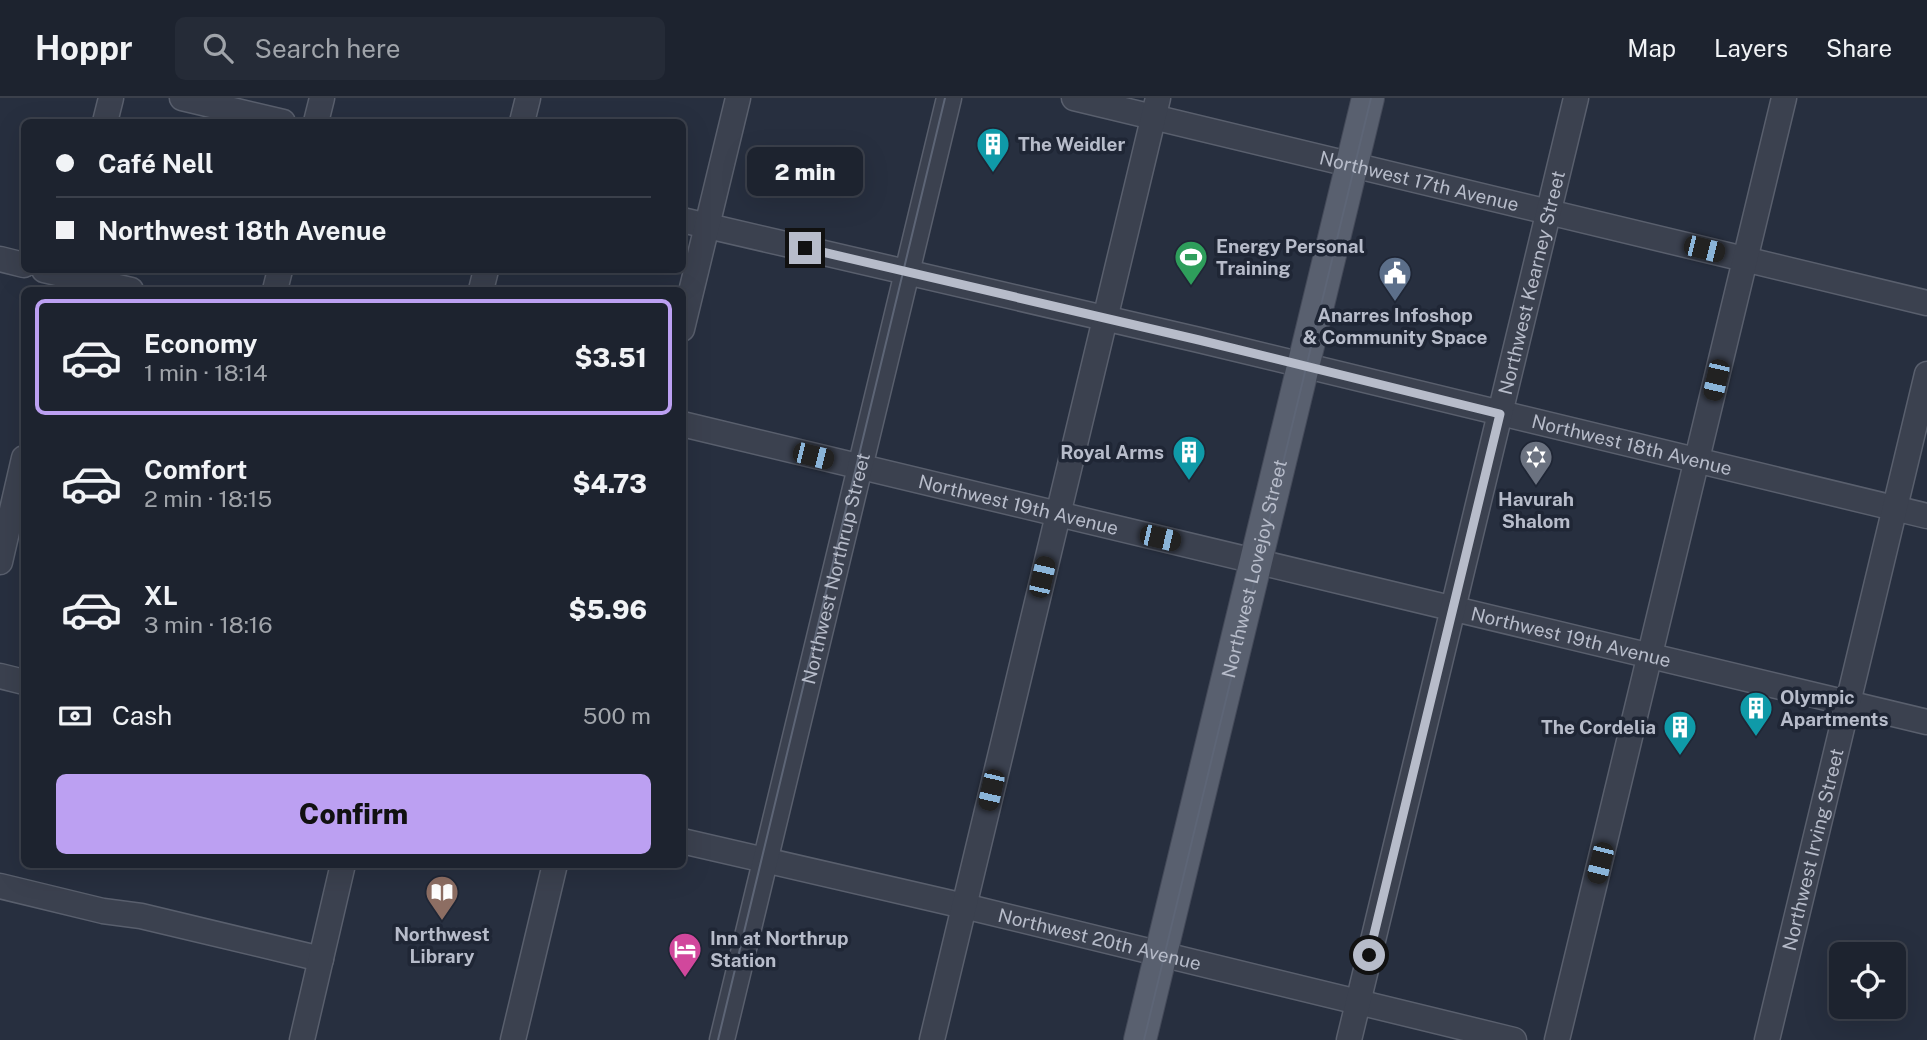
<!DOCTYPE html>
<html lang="en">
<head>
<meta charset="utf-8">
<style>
	:root { --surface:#1d232f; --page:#252b37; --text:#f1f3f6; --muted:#a0a4aa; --line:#3b404b; --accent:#bca0f2 }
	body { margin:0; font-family:"Public Sans",sans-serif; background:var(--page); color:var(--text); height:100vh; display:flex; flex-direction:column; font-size:26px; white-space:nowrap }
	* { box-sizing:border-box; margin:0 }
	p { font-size:23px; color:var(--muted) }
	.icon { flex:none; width:38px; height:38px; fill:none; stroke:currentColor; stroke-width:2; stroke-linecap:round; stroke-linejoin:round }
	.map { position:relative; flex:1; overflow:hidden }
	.side { position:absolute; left:21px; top:189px; width:665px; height:581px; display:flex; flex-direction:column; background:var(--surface); border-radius:10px; box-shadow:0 7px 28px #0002,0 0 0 2px var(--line) }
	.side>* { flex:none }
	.guide { position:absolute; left:21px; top:21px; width:665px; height:154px; border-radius:10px; box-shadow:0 7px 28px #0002,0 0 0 2px var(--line); display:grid; align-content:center; height:154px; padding:0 35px; background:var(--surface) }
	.buttons { position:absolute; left:1829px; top:844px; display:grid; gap:14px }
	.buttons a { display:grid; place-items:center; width:77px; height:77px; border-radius:10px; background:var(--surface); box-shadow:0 7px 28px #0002,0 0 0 2px var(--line); font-size:35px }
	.end { position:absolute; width:32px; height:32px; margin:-16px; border:9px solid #b7bcca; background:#111; box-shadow:0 0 0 4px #111 }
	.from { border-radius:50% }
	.bubble { position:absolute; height:49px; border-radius:10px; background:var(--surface); box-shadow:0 7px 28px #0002,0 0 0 2px var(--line); font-size:23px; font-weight:800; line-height:49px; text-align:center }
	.car { position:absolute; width:21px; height:42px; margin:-21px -10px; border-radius:9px; box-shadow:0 0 5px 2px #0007; background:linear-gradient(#222 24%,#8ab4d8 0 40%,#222 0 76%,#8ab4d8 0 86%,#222 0) }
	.guide b { display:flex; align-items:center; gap:24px; height:66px; font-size:26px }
	.guide b+b { border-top:2px solid var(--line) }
	.guide i { width:18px; height:18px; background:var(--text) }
	ul { padding:12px 0 0; list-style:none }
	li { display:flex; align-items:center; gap:21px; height:116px; margin:0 14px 10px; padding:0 21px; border:4px solid transparent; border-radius:10px }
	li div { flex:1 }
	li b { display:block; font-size:26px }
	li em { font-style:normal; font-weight:800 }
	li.active { border-color:var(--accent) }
	li>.icon { width:63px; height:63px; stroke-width:1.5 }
	.pay { display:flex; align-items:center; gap:18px; height:77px; padding:0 35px; font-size:26px }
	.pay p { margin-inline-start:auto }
	.button { display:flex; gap:14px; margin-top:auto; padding:14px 35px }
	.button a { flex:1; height:80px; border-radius:10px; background:var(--accent); color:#111; font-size:28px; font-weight:800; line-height:80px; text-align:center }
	header { display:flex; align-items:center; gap:42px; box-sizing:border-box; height:98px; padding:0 35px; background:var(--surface); border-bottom:2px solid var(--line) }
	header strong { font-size:33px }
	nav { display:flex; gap:38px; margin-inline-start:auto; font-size:24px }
	.search { width:490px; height:63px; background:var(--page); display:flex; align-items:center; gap:18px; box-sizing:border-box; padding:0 24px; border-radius:10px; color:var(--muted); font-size:26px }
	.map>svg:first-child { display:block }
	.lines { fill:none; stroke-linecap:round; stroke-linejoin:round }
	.minor-casing { stroke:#595f6d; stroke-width:27 }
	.major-casing { stroke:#444a59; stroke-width:34 }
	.minor { stroke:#3b414f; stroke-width:24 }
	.major { stroke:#59606f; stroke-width:32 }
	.tram { stroke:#5d6576; stroke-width:2 }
	.route { stroke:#b7bcca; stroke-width:9 }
	.labels { text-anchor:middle; stroke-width:7; stroke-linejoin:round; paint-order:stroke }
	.poi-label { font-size:19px; font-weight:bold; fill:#b7bcca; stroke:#1f2635; text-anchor:start }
	.street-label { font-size:19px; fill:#b7bcca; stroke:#1f2635 }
</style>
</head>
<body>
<header>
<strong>Hoppr</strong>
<div class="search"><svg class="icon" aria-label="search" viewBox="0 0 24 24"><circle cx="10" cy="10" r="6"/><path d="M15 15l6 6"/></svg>Search here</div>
<nav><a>Map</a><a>Layers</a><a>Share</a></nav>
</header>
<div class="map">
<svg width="1927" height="942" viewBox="0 0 1927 942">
	<rect width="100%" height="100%" fill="#272f3f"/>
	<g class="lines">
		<defs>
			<g id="minor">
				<path d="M182,0L283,24"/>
				<path id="s1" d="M1074,0L1927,205"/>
				<path d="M105,24L111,0"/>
				<path d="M316,24L322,0"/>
				<path d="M522,24L528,0"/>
				<path id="s2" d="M682,122L1199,242L1927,418"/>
				<path d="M0,161L24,167"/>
				<path d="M44,172L131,192"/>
				<path d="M275,192L280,172"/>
				<path d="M481,192L486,172"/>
				<path d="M682,231L738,0"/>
				<path id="s3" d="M682,326L1927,624"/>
				<path d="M0,464L24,360"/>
				<path d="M0,578L24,584"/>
				<path id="s4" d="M682,743L964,808L1514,942"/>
				<path d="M0,788L103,813L141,818L321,861"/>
				<path d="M302,942L343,766"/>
				<path d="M513,942L555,766"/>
				<path id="s5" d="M722,942L949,0"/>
				<path d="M932,942L1158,0"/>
				<path id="s6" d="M1349,942L1576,0"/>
				<path d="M1557,942L1784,0"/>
				<path id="s7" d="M1767,942L1927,276"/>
			</g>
			<g id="major">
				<path id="s8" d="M1140,942L1368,0"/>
			</g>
		</defs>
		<use href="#minor" class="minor-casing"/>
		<use href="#major" class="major-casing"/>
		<use href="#minor" class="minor"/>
		<use href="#major" class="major"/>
		<path class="tram" d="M718,942L945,0
			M1144,942L1371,0"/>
	</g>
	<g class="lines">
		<path class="route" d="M805,150L1199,242L1500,316L1369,857"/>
	</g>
	<defs>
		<symbol id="building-pin" viewBox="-11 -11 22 30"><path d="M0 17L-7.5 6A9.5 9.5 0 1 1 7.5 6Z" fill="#0f9aa8" stroke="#1f2635"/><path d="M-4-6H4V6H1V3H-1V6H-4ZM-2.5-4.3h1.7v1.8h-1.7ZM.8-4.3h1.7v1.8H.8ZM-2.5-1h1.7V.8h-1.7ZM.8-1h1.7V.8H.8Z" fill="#fff"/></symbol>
		<symbol id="stadium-pin" viewBox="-11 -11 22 30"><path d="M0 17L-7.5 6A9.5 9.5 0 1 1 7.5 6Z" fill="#2e9e5b" stroke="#1f2635"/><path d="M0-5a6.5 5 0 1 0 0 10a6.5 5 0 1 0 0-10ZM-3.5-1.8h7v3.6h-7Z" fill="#fff"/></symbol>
		<symbol id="civic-pin" viewBox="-11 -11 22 30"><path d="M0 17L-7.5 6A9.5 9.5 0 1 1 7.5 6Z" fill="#5c6f8a" stroke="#1f2635"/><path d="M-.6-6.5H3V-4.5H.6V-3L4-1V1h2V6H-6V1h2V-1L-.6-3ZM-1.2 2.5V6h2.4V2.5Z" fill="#fff"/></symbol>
		<symbol id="synagogue-pin" viewBox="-11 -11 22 30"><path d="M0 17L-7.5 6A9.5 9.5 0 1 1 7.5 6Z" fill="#6b7280" stroke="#1f2635"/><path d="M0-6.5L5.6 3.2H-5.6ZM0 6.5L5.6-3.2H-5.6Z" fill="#fff"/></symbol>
		<symbol id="library-pin" viewBox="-11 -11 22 30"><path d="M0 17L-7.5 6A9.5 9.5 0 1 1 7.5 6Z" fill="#8d6e63" stroke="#1f2635"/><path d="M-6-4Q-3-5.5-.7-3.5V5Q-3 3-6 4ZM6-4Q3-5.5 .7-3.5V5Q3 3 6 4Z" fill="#fff"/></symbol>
		<symbol id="hotel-pin" viewBox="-11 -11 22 30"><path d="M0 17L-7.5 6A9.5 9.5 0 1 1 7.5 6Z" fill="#d1479c" stroke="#1f2635"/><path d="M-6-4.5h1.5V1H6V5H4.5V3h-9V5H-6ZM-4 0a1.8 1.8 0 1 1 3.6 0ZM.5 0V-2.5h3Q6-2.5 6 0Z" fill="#fff"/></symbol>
	</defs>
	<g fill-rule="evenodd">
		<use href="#building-pin" x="974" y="27" width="38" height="52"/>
		<use href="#stadium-pin" x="1172" y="140" width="38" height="52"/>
		<use href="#civic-pin" x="1376" y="156" width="38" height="52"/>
		<use href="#building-pin" x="1170" y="335" width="38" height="52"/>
		<use href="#synagogue-pin" x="1517" y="340" width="38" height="52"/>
		<use href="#building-pin" x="1737" y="591" width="38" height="52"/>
		<use href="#building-pin" x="1661" y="610" width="38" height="52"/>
		<use href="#library-pin" x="423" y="775" width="38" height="52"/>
		<use href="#hotel-pin" x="666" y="832" width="38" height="52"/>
	</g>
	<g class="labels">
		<g class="poi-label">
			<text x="1018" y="53">The Weidler</text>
			<text x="1216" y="155">Energy Personal<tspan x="1216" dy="22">Training</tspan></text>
			<text x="1395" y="224" text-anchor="middle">Anarres Infoshop<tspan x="1395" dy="22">&amp; Community Space</tspan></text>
			<text x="1164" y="361" text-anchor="end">Royal Arms</text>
			<text x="1536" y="408" text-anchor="middle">Havurah<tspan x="1536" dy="22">Shalom</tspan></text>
			<text x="1780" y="606">Olympic<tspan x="1780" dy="22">Apartments</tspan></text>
			<text x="1656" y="636" text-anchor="end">The Cordelia</text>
			<text x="442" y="843" text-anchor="middle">Northwest<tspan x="442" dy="22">Library</tspan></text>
			<text x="710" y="847">Inn at Northrup<tspan x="710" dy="22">Station</tspan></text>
		</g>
		<g class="street-label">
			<text dy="7" stroke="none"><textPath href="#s1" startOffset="355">Northwest 17th Avenue</textPath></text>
			<text dy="7" stroke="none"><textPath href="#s6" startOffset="779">Northwest Kearney Street</textPath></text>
			<text dy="7" stroke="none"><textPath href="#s2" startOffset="976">Northwest 18th Avenue</textPath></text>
			<text dy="7" stroke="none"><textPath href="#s3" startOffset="346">Northwest 19th Avenue</textPath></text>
			<text dy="7" stroke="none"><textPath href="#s5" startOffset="485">Northwest Northrup Street</textPath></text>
			<text dy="7" stroke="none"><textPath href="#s8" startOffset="485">Northwest Lovejoy Street</textPath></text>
			<text dy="7" stroke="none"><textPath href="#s3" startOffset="914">Northwest 19th Avenue</textPath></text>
			<text dy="7" stroke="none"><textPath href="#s7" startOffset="196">Northwest Irving Street</textPath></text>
			<text dy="7" stroke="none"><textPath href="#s4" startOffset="429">Northwest 20th Avenue</textPath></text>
		</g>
	</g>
</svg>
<div class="buttons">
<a><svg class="icon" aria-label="locate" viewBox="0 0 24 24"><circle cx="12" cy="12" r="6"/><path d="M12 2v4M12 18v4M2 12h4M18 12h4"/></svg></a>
</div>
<i class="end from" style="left:1369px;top:857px"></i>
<i class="end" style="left:805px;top:150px"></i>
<div class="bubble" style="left:747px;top:49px;width:116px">2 min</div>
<i class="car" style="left:1704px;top:151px;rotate:104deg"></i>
<i class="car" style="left:1716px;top:282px;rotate:193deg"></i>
<i class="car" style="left:813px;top:358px;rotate:104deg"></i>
<i class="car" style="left:1160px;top:440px;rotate:103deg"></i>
<i class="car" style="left:1042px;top:479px;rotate:13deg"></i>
<i class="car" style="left:991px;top:692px;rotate:193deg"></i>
<i class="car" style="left:1600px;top:765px;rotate:194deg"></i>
<div class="guide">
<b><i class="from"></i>Café Nell</b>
<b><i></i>Northwest 18th Avenue</b>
</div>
<section class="side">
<ul>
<li class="active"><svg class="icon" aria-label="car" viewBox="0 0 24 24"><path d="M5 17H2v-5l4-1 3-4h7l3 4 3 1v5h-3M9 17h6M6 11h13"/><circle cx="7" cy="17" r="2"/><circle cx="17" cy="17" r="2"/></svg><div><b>Economy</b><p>1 min · 18:14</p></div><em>$3.51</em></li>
<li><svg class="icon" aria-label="car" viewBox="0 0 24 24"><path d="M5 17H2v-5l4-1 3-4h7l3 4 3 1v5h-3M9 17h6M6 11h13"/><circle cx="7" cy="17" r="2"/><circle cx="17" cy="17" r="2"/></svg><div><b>Comfort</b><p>2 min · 18:15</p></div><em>$4.73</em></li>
<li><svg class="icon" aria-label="car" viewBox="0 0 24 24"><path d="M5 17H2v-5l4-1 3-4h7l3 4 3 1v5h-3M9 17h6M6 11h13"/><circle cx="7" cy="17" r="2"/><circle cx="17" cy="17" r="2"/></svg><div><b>XL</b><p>3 min · 18:16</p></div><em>$5.96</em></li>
</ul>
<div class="pay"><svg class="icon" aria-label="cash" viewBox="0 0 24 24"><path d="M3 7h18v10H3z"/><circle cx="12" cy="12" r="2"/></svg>Cash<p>500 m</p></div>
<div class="button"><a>Confirm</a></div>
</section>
</div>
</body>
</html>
